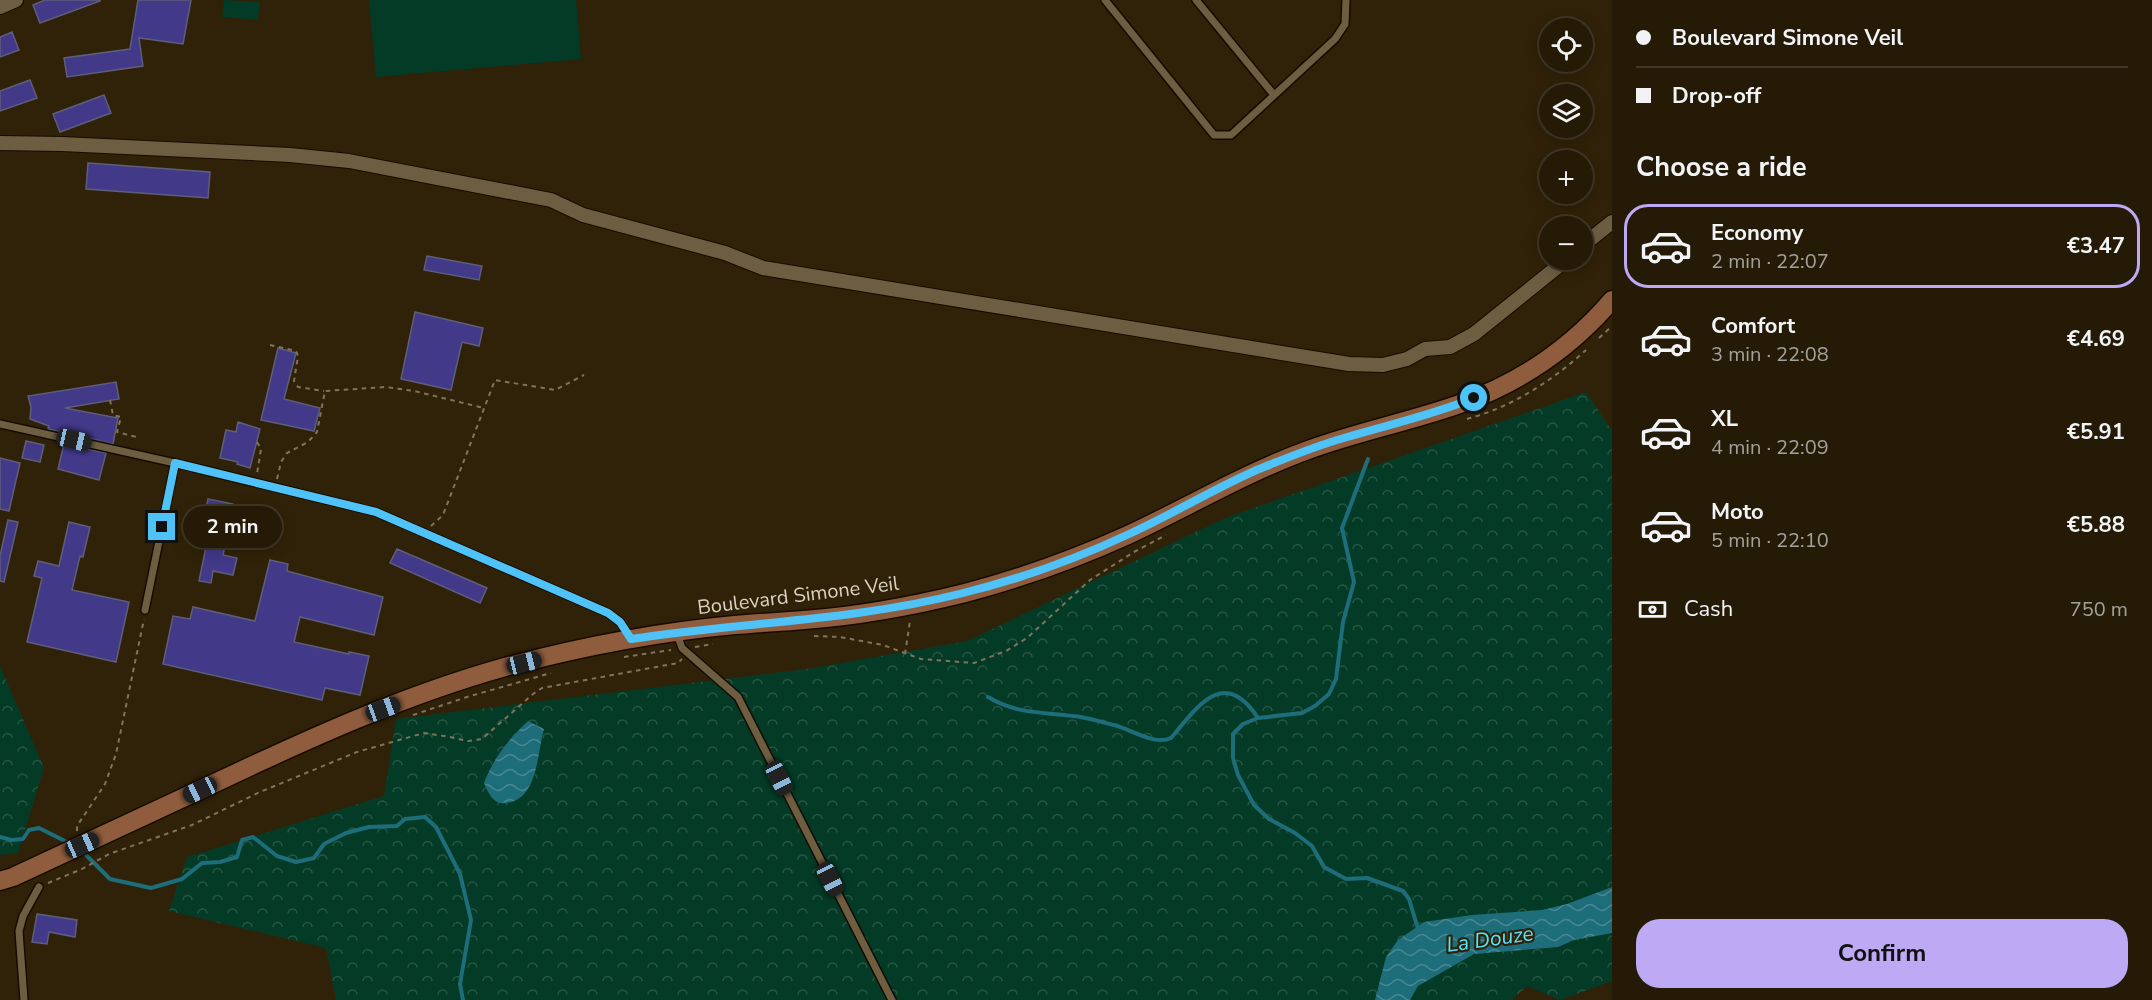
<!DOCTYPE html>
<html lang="en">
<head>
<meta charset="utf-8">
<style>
	:root { --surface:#241a06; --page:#302714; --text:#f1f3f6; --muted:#a3a19b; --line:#413828; --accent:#bea9f4 }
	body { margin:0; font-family:"Nunito Sans",sans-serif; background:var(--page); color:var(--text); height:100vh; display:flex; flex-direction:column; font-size:22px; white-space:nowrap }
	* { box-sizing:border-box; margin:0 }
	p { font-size:20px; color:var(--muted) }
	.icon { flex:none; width:33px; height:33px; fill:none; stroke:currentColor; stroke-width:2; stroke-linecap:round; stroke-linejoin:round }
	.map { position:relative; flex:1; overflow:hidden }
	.drawer { display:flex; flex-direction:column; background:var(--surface); width:540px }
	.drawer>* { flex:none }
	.banner { display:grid; align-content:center; height:132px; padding:0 24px; background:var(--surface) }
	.buttons { position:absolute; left:1539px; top:18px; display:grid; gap:12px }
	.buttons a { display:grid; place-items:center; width:54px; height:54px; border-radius:50%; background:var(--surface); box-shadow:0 3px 15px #0003,0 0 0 2px var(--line); font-size:30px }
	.end { position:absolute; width:27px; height:27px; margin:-14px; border:8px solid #4fc3f7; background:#111; box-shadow:0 0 0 3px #111 }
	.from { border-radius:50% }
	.bubble { position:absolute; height:42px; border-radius:21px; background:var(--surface); box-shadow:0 3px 15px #0003,0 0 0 2px var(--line); font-size:20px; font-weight:700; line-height:42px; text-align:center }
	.car { position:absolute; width:18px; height:36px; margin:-18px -9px; border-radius:8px; box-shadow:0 0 4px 2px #0007; background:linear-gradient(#222 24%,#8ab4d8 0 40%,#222 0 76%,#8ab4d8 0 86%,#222 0) }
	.banner b { display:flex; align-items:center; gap:21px; height:57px; font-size:22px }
	.banner b+b { border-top:2px solid var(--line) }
	.banner i { width:15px; height:15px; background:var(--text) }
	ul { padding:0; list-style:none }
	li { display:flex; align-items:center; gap:18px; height:84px; margin:0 12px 9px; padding:0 12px; border:3px solid transparent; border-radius:24px }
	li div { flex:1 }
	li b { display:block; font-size:22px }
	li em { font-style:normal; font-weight:700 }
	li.on { border-color:var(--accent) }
	li>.icon { width:54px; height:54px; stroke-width:1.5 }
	h2 { padding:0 24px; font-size:27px; line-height:72px }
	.pay { display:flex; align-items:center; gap:15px; height:66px; padding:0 24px; font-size:22px }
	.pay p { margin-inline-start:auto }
	.cta { display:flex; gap:12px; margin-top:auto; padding:12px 24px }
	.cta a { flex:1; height:69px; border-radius:24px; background:var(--accent); color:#111; font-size:24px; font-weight:700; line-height:69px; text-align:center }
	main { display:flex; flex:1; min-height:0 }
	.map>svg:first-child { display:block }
	.forest { fill:url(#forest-crowns) }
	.garden { fill:#033b26 }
	.water { fill:url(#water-waves) }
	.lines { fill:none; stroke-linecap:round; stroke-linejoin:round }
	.stream { stroke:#1e6d7b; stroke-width:4 }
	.building { fill:#423988; stroke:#5e5e7a; stroke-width:1.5 }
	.service-casing { stroke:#170b00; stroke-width:10 }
	.minor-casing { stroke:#170b00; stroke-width:16 }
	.secondary-casing { stroke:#170b00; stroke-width:21 }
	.path { stroke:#80745f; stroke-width:2; stroke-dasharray:4.5 4.5; stroke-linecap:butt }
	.service { stroke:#6d5e42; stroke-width:7 }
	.minor { stroke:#6d5e42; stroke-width:14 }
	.secondary { stroke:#8f5d3d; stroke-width:18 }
	.route { stroke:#4fc3f7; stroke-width:8 }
	.labels { text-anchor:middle; stroke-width:4.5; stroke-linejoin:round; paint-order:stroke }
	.street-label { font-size:20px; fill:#d9d1c1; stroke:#302208 }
	.water-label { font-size:21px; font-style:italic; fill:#54e3fe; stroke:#302208 }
</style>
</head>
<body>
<main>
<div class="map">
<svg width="1612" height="1000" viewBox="0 0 1612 1000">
	<defs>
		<pattern id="forest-crowns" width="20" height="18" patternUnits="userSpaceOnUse" patternTransform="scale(1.5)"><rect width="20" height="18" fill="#033b26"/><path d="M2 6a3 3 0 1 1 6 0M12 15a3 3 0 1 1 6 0" fill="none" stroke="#275644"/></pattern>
		<pattern id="water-waves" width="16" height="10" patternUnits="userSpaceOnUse" patternTransform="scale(1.5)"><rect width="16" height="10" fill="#1e6d7b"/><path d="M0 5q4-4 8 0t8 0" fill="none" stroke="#498792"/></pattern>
	</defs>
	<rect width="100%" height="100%" fill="#302208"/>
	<path class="forest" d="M1586,392L1612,431V981L1560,1000L1527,986L1512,1000H336L326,948L169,911L187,857L384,796L396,719L807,669L967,641L1225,518Z
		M0,666L44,768L18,853L0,855Z"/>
	<path class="garden" d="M224,0L260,2L258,20L222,17Z
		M369,0H576L581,59L376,77Z"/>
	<path class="water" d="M528,721L544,729C537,753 538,800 506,803C493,805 488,792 484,783C494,757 508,740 528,721Z
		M1612,887V933L1574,940L1558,947L1474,954L1418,986L1410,1000H1375L1386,957L1398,940L1424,922L1472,915L1542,910L1567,904Z"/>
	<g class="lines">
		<path class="stream" d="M1368,459L1342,528L1354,582L1343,622L1336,679L1329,694L1315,706L1302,713L1258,718L1243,724L1233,734V758L1238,775L1254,805L1269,819L1295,833L1312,846L1324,867L1346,879L1367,878L1403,891L1409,899L1418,929
			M988,697C1016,714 1042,712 1073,716C1087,717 1100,722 1114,725C1130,729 1155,746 1171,738C1198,706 1224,666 1258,718
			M0,837L11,840L23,839L29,830L39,828L71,844
			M82,851L110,879L151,888L182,879L202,863L220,862L237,857L242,840L253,837L277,856L296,862L314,858L324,844L346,833L369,827L397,826L405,819L425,817L436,827L460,874L471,920L460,984L463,1000"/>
	</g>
	<path class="building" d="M45,0H100V1L40,23L33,5Z
		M138,0H191L183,44L139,38L143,66L67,77L64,58L130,49Z
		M12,32L19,50L0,57V37Z
		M30,80L37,98L0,111V91Z
		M104,95L111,113L60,132L53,114Z
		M88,163L210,172L208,198L86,189Z
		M427,256L482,266L479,280L424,270Z
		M415,312L483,328L479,346L462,342L451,390L401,379Z
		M278,348L296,353L284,399L320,408L314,431L261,420Z
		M116,382L119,399L65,408L118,418L113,444L48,429L49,426L30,419L31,407L28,396Z
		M238,422L260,429L250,468L237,464L238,462L220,458L226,430L236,432Z
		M26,441L44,445L40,462L22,458Z
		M64,444L106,453L99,480L58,469Z
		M0,458L20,463L9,511L0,509Z
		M208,499L233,504L229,522L204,517Z
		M8,520L18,522L4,582L0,581V556Z
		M69,522L90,527L83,557L80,556L72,590L129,602L116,662L27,642L42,578L34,576L38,561L59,566Z
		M207,542L225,546L223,555L237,558L233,575L213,571L211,583L199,581Z
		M397,549L487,588L480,603L390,563Z
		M270,560L288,564L287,571L383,597L374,635L300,617L294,642L349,654V652L369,656L360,695L325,688L322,700L163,664L173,616L190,619L193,607L255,621Z
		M37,914L77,920L75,937L49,932L47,944L32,942Z"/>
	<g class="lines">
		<defs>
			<path id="service" d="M1105,0L1214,135H1231L1335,39L1345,24L1346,0
				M1196,0L1274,95
				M0,424L175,463L376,512L608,613L620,622L630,637
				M145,610L175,463
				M677,634L682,648L738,697L892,1000
				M24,1000L19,931L23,916L39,887"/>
			<path id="minor" d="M0,7L16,0
				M0,143L62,144L290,155L349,161L551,200L583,215L725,253L763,268L1349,364L1383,365L1407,359L1425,349L1450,347L1474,334L1566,260
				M1582,246L1612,222"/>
			<path id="secondary" d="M0,881L13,877C81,846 149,814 217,782C310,738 405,695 505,667C580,647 658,632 735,625C758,623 781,622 804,620C858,616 913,606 965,593C1022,578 1075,559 1128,535C1188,507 1245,473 1308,450C1357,432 1408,422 1457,405C1518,384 1570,349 1612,300"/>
		</defs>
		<use href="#service" class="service-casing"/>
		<use href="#minor" class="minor-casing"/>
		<use href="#secondary" class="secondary-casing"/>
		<path class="path" d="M1599,338L1612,326
			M270,345L296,351L298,356L294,381L298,387L324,391
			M110,400L113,415L121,417L117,432L140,438
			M1467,419C1512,407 1552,381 1586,350
			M257,442L261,449L257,474
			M277,479L281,462L287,453L308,442L317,432L325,391L386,387L414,391L484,408
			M431,526L443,515L495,380L555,390L584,375
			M814,636L840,637L883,645L921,659L974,663L1006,651L1027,638L1090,580L1134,552L1166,535
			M695,647L713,644
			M905,654L910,621
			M624,657L671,650
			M413,715L467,697L551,673
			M77,831V826L105,784L116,754L144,619
			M48,883L82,869L109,854L192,825L260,792L357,752L424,733L450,737L468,741L482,739L533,694L542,688L678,663L682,659"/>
		<use href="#service" class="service"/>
		<use href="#minor" class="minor"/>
		<use href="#secondary" class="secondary"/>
	</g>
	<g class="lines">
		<path class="route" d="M162,527L175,463L376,512L608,613L620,622L631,639C741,622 854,621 963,593C1020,579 1076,559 1129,534C1173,514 1215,488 1259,469C1287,458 1315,446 1344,438C1388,425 1432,415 1474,398"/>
	</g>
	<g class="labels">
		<g class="street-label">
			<text transform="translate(798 595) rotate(-7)" y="7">Boulevard Simone Veil</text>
		</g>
		<g class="water-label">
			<text transform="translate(1490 939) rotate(-8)" y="7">La Douze</text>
		</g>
	</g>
</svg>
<div class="buttons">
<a><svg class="icon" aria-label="locate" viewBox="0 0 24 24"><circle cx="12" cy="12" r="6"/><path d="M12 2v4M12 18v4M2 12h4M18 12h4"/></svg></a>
<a><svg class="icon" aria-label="layers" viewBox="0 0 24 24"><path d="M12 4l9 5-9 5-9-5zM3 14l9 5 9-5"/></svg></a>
<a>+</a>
<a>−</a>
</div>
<i class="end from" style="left:1474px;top:398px"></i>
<i class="end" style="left:162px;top:527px"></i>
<div class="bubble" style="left:183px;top:506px;width:99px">2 min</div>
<i class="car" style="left:74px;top:440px;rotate:103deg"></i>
<i class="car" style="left:524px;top:663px;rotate:76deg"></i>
<i class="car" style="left:383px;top:709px;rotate:70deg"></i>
<i class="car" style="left:779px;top:778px;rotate:153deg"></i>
<i class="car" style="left:200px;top:790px;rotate:245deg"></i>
<i class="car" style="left:82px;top:845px;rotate:66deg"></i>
<i class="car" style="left:830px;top:879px;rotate:153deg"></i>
</div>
<section class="drawer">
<div class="banner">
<b><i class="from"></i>Boulevard Simone Veil</b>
<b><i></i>Drop-off</b>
</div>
<h2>Choose a ride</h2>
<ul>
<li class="on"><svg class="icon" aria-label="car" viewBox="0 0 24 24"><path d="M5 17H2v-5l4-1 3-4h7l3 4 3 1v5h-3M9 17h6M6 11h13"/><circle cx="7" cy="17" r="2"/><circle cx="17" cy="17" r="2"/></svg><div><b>Economy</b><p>2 min · 22:07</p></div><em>€3.47</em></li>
<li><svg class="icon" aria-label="car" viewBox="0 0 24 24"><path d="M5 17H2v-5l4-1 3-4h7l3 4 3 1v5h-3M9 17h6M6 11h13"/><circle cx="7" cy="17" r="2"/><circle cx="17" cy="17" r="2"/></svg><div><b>Comfort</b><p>3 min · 22:08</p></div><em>€4.69</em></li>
<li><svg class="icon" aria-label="car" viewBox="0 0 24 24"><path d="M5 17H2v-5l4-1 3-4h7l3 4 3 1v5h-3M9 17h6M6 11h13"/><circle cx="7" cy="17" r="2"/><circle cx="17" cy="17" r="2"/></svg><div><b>XL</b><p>4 min · 22:09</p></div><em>€5.91</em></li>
<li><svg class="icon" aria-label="car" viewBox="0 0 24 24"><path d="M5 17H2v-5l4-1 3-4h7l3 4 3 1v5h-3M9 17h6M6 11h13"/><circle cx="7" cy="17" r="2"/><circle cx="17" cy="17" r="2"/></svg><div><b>Moto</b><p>5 min · 22:10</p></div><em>€5.88</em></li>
</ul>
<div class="pay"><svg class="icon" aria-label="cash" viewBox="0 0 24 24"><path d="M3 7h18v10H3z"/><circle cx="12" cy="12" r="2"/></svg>Cash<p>750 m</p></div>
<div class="cta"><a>Confirm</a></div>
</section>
</main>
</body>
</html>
